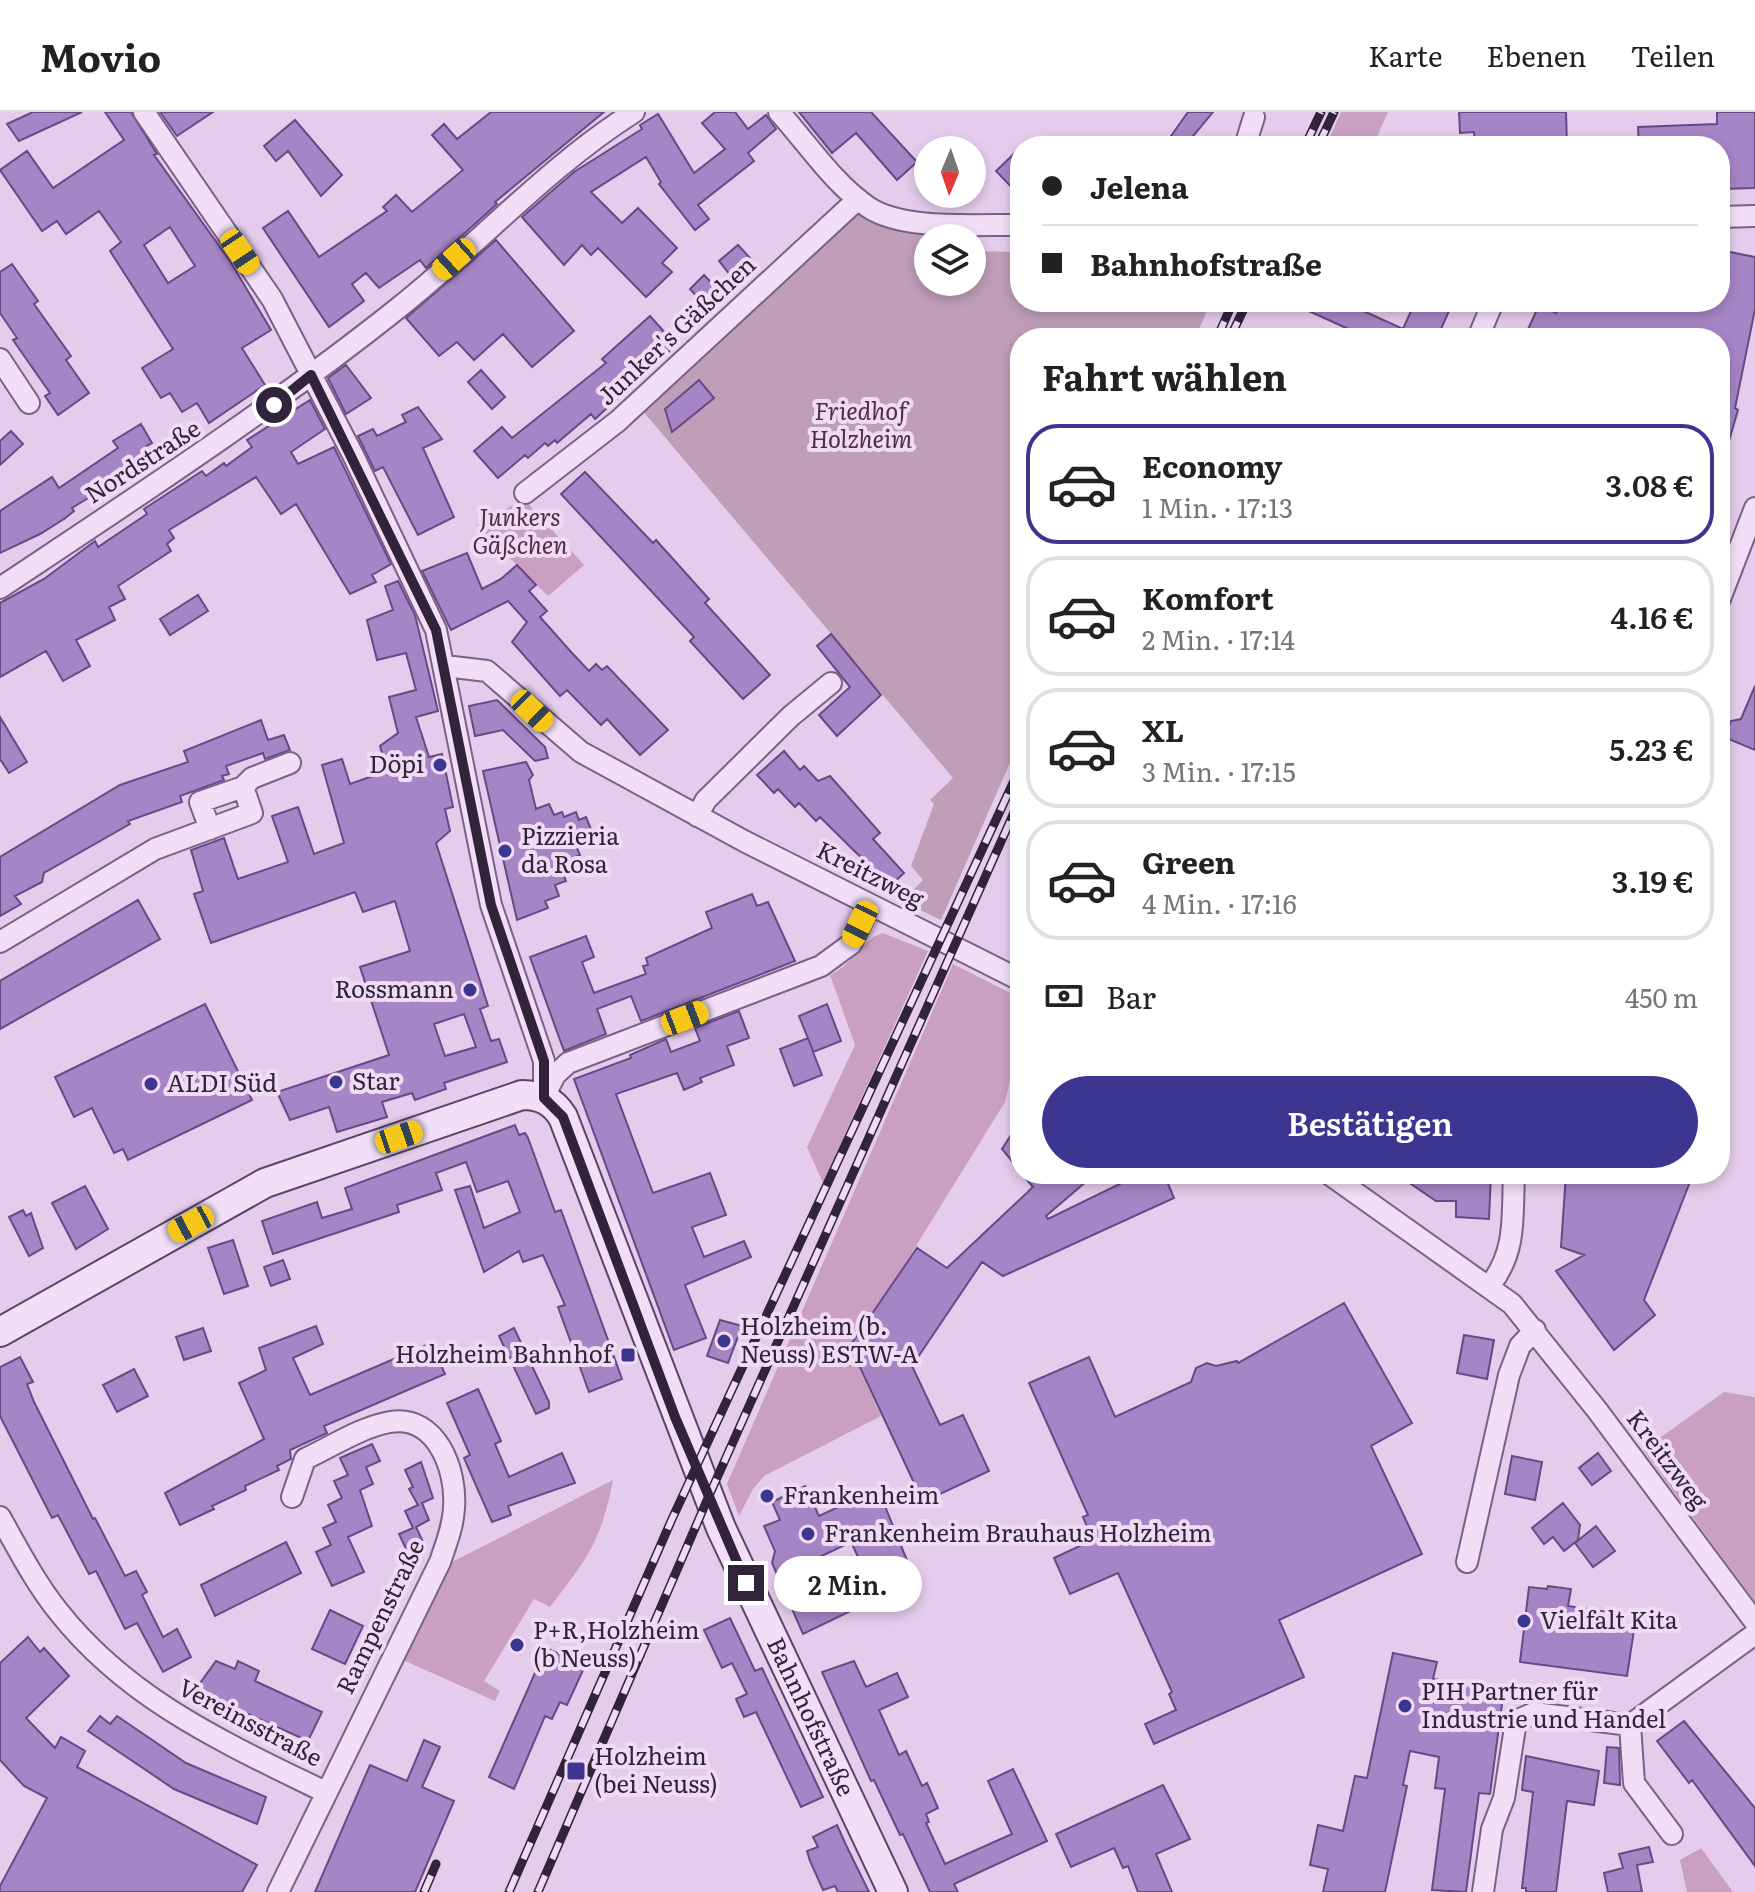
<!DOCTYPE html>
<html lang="de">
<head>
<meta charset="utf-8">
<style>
	:root { --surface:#fff; --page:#f2f2f2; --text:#222; --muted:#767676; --line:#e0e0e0; --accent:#3d3691 }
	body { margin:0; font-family:Literata,serif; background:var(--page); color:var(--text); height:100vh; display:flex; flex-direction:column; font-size:30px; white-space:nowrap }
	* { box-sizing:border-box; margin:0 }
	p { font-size:26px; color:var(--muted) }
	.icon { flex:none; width:44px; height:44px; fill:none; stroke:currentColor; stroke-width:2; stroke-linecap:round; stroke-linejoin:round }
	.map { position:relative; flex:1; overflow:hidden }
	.drawer { position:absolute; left:1010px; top:216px; width:720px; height:856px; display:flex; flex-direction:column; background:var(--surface); border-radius:32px; box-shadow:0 4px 12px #0003 }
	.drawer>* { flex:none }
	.guide { position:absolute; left:1010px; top:24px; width:720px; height:176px; border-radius:32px; box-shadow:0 4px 12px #0003; display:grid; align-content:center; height:176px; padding:0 32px; background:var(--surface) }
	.needle { width:52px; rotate:182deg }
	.buttons { position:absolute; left:914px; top:24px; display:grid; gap:16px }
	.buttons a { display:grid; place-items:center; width:72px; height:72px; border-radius:50%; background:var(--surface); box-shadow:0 4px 12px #0003; font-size:40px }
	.end { position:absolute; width:36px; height:36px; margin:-18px; border:10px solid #30233a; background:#fff; box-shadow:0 0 0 4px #fff }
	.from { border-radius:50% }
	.bubble { position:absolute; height:56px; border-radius:28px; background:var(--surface); box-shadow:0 4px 12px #0003; font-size:26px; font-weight:600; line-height:56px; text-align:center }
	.car { position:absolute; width:24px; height:48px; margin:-24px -12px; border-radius:10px; box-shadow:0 0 6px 2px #0007; background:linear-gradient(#f5c518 24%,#345 0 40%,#f5c518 0 76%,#345 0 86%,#f5c518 0) }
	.guide b { display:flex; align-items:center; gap:28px; height:76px; font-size:30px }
	.guide b+b { border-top:2px solid var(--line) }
	.guide i { width:20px; height:20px; background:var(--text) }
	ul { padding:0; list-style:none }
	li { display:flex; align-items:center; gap:24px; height:120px; margin:0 16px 12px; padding:0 16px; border:4px solid var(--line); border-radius:32px }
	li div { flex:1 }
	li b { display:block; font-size:30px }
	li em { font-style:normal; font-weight:600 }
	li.active { border-color:var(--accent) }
	li>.icon { width:72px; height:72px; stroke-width:1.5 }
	h2 { padding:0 32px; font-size:36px; line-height:96px }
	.pay { display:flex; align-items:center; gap:20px; height:88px; padding:0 32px; font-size:30px }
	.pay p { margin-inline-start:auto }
	.cta { display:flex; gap:16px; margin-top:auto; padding:16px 32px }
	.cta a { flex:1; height:92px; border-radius:48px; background:var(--accent); color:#fff; font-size:32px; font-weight:600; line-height:92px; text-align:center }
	header { display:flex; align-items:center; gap:48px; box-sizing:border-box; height:112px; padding:0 40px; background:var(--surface); border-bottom:2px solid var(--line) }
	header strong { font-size:38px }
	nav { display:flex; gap:44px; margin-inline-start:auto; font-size:28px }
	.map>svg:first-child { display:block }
	.green { fill:#c9a0c1 }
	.cemetery { fill:#bf9eb8 }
	.building { fill:#a685c6; stroke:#664985; stroke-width:2; fill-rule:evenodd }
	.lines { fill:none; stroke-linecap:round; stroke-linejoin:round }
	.street-casing { stroke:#796187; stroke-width:24 }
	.secondary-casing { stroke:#5a446a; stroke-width:32 }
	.street { stroke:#f2dff7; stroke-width:20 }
	.secondary { stroke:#f2dff7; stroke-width:28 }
	.rail-casing { stroke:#30233a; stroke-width:9 }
	.rail { stroke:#efdbf4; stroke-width:6; stroke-dasharray:18; stroke-linecap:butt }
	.route { stroke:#30233a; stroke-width:10 }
	.poi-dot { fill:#3d3691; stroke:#efdbf4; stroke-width:3 }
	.labels { text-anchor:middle; stroke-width:8; stroke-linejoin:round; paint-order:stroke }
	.street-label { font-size:24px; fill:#30233a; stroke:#efdbf4 }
	.park-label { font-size:24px; font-style:italic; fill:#542b46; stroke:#efdbf4 }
	.poi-label { font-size:24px; fill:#30233a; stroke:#efdbf4; text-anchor:start }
</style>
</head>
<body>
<header>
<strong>Movio</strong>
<nav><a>Karte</a><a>Ebenen</a><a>Teilen</a></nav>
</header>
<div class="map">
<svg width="1755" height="1780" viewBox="0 0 1755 1780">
	<rect width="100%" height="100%" fill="#e5ccec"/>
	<path class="green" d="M1341,0H1388L1373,34H1326Z
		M524,387L584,453L548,484L477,413Z
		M883,821L928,839L823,1071L807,1035L855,933L830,863C854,852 862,827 883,821Z
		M953,852L1020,886V926L1005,990L851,1239L881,1304L764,1364L753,1377L739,1404L727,1372Z
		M1724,1280L1755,1285V1490L1643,1338Z
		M613,1368C601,1430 587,1447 550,1495L534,1487L484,1569L500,1579L495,1589L403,1548L450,1451Z
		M1701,1736L1733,1780H1687L1680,1748Z"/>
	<path class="cemetery" d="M851,99L959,122L962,126H928V170H972V139L1020,140V190H1211L1195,226H1020V628L941,808L902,789L923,768L911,754L934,692L930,688L953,666L642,298Z"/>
	<path class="building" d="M33,0H82L19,29L7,12Z
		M105,0H131L157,42L154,43L230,149L271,218L242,236L265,273L209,311L197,291L182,300L170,281L161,286L142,256L173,237L110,139L121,130L99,99L66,122L57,109L42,119L0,58L27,39L53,76L124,28ZM170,115L195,154L168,171L144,133Z
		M160,0H213L177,24Z
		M491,0H604L495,90L497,92L426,156L420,148L379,176L366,161L352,172L364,189L329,215L263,116L288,99L319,145L387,99L383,95L396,83L412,100L463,58L432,23L444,12L457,27Z
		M715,0H735L748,17L766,3L776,17L748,41L754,49L698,93L709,107L695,118L659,72L661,70L646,45L591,80L622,111L638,96L677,136L662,151L672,160L646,185L598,136L591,143L582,133L564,153L522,105L574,60L642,17L640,13L658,2L694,61L725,37L702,11Z
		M799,0H871L917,50L897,68L856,21L832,41Z
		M1188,0H1213L1185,34H1164Z
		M1459,0H1566L1567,34H1475L1474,20L1460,21Z
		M1717,0H1755V76L1720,77V34H1639L1638,15L1717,12Z
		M295,8L342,63L321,84L288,39L276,49L264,34Z
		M1020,36V84L996,59Z
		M496,128L574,219L532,255L503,222L474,248L457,230L439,244L406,206Z
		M738,133L750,146L731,164L719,149Z
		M1720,138L1755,145V197L1735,296L1738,298L1728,332H1723L1720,337V226H1524L1539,193L1556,201L1561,190H1720Z
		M12,152L38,189L34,192L71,244L66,248L89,281L58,303L45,284L50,281L13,228L17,226L0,201V160Z
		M704,163L723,183L708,197L690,177Z
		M1289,190H1344L1403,217L1415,190H1453L1437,226H1368Z
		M650,204L676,233L595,307L591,302L557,331L555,328L548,334L545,331L528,346L525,343L498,366L474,339L502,315L512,326L606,251L602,247Z
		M346,253L371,286L346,302L328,266Z
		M481,258L505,285L492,297L468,270Z
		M699,268L714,286L672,320L665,297Z
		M310,288L325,317L291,340L298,352L334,335L391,452L372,463L376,470L350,482L296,392L281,402L256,365L169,418L174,426L167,432L171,439L118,474L125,487L109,495L115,508L76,528L90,554L63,569L46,539L0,565V491L44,467L95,429L98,435L147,402L144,397L202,359L206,364L224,351L226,354L252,335L247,328Z
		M418,295L442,327L423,336L454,405L418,423L383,355L375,359L358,324L373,317L377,324L406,310L402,303Z
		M141,312L152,331L143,336L150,348L72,396L74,399L64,407L40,422L0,441V399L52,365L59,376L118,336L113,329Z
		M11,319L23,332L0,353V329Z
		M585,360L653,431L656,428L709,487L705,491L770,563L743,587L690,529L694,525L561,382Z
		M467,441L482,477L501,467L517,453L536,473L529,479L547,499L540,505L572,541L589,559L596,552L602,558L607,554L668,618L640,643L607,607L601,613L567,578L560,584L512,530L527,510L508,489L451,518L422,459Z
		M398,469L415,503L438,599L416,605L429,645L442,642L453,695L445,697L450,719L436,731L488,894L480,897L491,929L499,927L507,950L444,971L446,977L415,988L412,981L382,990L387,1005L337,1020L329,995L290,1008L277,980L389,943L360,855L410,839L395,789L363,800L355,780L211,831L194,782L203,779L191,738L224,726L238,767L288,750L272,704L298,695L314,742L344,731L322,653L342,647L350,672L387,659L380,634L398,621L389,585L416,578L406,541L377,548L367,508L393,498L385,474ZM464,902L476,935L445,944L434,912Z
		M198,483L208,499L170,523L160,507Z
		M831,522L881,583L837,624L819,603L850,575L817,534Z
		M1755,574V638L1731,628L1726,622L1731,609L1741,607Z
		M497,588L545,635L548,646L535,649L503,618L475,624L469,594Z
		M0,605L27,650L9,661L0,647Z
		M261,608L268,628L284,623L290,638L265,647L263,641L226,654L229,662L222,664L224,668L180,684L182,690L128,709L130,712L44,761L42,770L15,784L21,792L0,804V745L120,673L188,650L184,639Z
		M784,639L800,658L804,654L818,669L830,664L880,721L873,727L904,761L890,774L820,705L816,709L799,691L795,695L778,677L774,681L757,663Z
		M526,650L533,663L529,668L536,697L549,692L554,703L562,700L564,705L576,700L579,708L586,705L593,722L574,729L580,743L559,752L566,769L555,773L559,784L545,789L548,796L517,808L483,659Z
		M752,782L757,794L768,790L795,849L641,909L631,884L597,897L606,922L564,939L530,845L586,824L594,845L582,850L594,881L646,862L643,854L648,853L646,846L712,816L706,800Z
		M138,788L160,827L0,917V869Z
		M205,892L252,988L128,1048L123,1037L114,1041L92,996L74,1005L55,965Z
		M827,892L841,929L813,940L822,963L794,974L780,937L808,926L813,939L799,904Z
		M739,899L749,926L727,934L734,953L700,966L702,970L684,978L677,961L616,982L653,1081L710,1061L726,1103L692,1115L704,1145L744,1129L751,1145L685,1173L706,1226L674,1238L574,967L631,946L630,943L666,927L671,940L700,929L695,916Z
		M1020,1009V1059L1002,1037Z
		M515,1013L519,1023L525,1021L528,1026L555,1100L561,1098L622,1267L589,1280L558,1195L565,1193L543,1143L523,1150L519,1139L484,1160L455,1078L470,1074L484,1116L520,1100L508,1069L477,1080L466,1050L436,1061L442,1078L397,1093L399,1100L273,1142L262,1109L317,1090L322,1106L352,1097L345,1076Z
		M1022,1062H1095L1046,1104L1048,1107L1140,1062H1164L1174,1086L1003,1164L982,1150L912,1254L940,1313L963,1303L989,1359L923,1390L850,1234L917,1136L947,1156L1033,1075Z
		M1418,1062L1473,1066V1062H1491L1489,1107L1456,1105V1089H1436L1411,1072Z
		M1566,1062H1693L1644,1188L1655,1203L1614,1238L1556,1159L1584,1143L1561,1135Z
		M85,1074L108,1117L76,1137L52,1091Z
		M23,1098L26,1104L31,1101L43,1136L29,1144L9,1105Z
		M233,1128L248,1174L224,1182L208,1136Z
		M283,1148L290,1167L271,1174L264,1155Z
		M1344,1191L1412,1311L1371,1334L1422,1442L1279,1508L1304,1565L1154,1632L1145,1612L1176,1598L1169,1582L1172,1580L1118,1461L1070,1482L1054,1446L1082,1433L1091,1424L1083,1405L1088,1403L1029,1271L1089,1245L1115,1305L1191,1270L1196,1256L1207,1251L1216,1254L1237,1249L1238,1251Z
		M720,1208L742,1214L728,1251L707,1244Z
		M316,1214L323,1232L293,1246L310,1283L431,1231L445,1262L324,1314L327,1321L290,1338L291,1347L277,1354L279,1358L245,1374L246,1378L212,1394L214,1397L180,1413L165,1381L264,1327L239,1271L266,1258L259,1236Z
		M203,1216L211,1239L184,1248L176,1225Z
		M514,1216L549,1290V1296L536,1302L499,1224Z
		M1464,1223L1494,1228L1487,1267L1457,1261Z
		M20,1245L33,1270L27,1272L34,1290L93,1407L95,1406L125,1464L136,1459L147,1480L142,1483L163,1525L177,1517L191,1545L163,1560L137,1511L125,1517L96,1459L89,1462L58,1403L52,1406L0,1304V1255Z
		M134,1257L148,1284L117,1300L103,1273Z
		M478,1277L501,1329L495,1332L509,1365L562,1341L575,1371L508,1394L511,1403L492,1410L464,1346L470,1343L447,1291Z
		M372,1332L380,1349L366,1355L373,1372L360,1378L372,1414L348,1425L364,1460L332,1474L316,1440L331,1433L323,1416L336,1410L328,1393L342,1386L334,1369L348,1363L340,1346Z
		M1598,1341L1611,1359L1592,1373L1579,1356Z
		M1512,1344L1542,1350L1535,1388L1505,1382Z
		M421,1350L433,1386L422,1391L429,1408L416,1415L424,1432L407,1439L399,1422L413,1416L405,1399L418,1393L409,1377L413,1375L405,1358Z
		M805,1374L819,1404L878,1377L915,1468L803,1522L772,1451L775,1439L764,1414L780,1408L772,1390ZM851,1430L869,1468L830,1485L813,1448Z
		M1563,1391L1580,1413L1578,1428L1564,1439L1553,1425L1544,1432L1532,1416Z
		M1596,1414L1615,1439L1593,1455L1575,1431Z
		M286,1430L301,1461L215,1504L201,1473Z
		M1548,1474L1571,1477L1568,1494L1622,1502L1620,1517L1634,1518L1627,1564L1520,1550L1529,1475L1547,1477Z
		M330,1498L363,1514L345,1552L312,1537Z
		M730,1506L755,1559L762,1556L823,1685L801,1695L756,1600L744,1605L736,1587L747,1582L732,1551L722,1556L704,1518Z
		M28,1525L40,1540L44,1536L69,1564L26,1606L55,1636L61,1625L85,1639L77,1655L257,1753L242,1780H0V1774L47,1686L24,1674L0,1648V1551Z
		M546,1536L585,1554L567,1593L560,1590L552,1607L545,1604L514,1677L489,1665Z
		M1393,1541L1437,1550L1433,1567L1504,1577L1490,1682L1479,1681L1466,1780L1432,1778L1445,1677L1435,1676L1439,1645L1410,1639L1403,1673L1407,1674L1385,1780H1323L1328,1757L1310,1753L1318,1713L1343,1719L1355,1664L1367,1666Z
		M216,1549L235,1557L238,1549L259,1559L255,1569L322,1600L308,1629L195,1578Z
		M854,1549L866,1575L897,1561L908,1585L879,1598L899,1643L906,1639L922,1674L927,1671L938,1696L926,1702L929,1710L926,1711L945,1752L1012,1722L988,1669L1013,1657L1047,1729L954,1772L958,1780H930L903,1722L900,1723L874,1668L871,1669L822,1560Z
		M100,1604L110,1612L117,1604L186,1651L266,1685L257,1712L174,1677L88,1619Z
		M1684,1609L1755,1696V1754L1692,1668L1689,1671L1657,1629Z
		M424,1628L440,1635L422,1675L454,1689L415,1780H315L370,1653L407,1669Z
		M1607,1635L1619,1636L1620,1673L1604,1671Z
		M1526,1644L1599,1659L1594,1693L1567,1689L1556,1780H1526V1776H1522L1533,1680L1522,1678Z
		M1163,1673L1190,1727L1156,1742L1172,1780H1138L1128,1754L1123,1756L1114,1736L1071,1755L1056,1722Z
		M837,1713L846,1733L869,1780H838L835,1774L823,1778L810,1749L807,1739L818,1735L813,1725Z
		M1649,1735L1653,1750L1637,1753L1642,1780H1608L1604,1761L1623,1756L1619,1742Z"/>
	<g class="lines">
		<defs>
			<path id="street" d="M144,0L272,187L353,343L436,518L491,793L544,949V986
				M779,0C807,31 834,72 868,95C903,119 978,112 1020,113
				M1245,34L1254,5
				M1720,105L1755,104
				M1478,226L1493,190
				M0,247L29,291
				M525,381L618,309L858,87
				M0,476C135,386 270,298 397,197C478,133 546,56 634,0
				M1720,487L1755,396
				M445,554L487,559L581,640L744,729L1020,868
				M697,704L706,688L791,604L831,571
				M210,717L200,690L243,675
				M0,830L155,737L252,701L243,675L252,666L290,651
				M547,979L555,963L568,951L821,854L851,832L870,793
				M1329,1062L1512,1192L1597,1298L1755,1510
				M1490,1173C1517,1139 1512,1104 1514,1062
				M0,1405C18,1437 35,1470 58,1499C128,1588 225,1631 325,1680
				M1467,1450L1509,1263L1520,1234L1535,1218
				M1630,1613L1634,1671L1672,1722
				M278,1780L440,1450C446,1432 453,1415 454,1396C457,1359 437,1302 390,1310C361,1315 331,1335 305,1347L292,1385
				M1483,1780L1492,1717L1504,1686L1516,1609L1534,1601L1630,1613L1755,1522"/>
			<g id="secondary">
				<path id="s1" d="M0,1220L265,1071L522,983C541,983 553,989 563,1005L721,1416L893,1780"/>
			</g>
		</defs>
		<use href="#street" class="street-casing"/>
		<use href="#secondary" class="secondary-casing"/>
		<use href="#street" class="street"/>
		<use href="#secondary" class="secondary"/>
		<defs>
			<path id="rail" d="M1305,34L1321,0
				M1318,34L1334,0
				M1217,226L1233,190
				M1230,226L1247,190
				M424,1780L436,1752
				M509,1780L672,1407L1020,656
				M538,1780L708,1386L1020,687"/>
		</defs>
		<use href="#rail" class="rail-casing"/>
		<use href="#rail" class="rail"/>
	</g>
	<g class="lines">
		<path class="route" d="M274,293L311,263L436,518L491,793L544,949V986L563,1005L675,1305L746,1471"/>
	</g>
	<g class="poi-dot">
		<circle cx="440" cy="653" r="8"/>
		<circle cx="505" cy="739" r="8"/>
		<circle cx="470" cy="878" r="8"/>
		<circle cx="336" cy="970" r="8"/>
		<circle cx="151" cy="972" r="8"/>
		<circle cx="724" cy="1229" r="8"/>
		<rect x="620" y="1235" width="16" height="16" rx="4"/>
		<circle cx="767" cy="1384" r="8"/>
		<circle cx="808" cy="1422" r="8"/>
		<circle cx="1524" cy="1509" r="8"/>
		<circle cx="517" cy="1533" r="8"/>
		<circle cx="1405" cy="1594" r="8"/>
		<rect x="566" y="1649" width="20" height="20" rx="4"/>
	</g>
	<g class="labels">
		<g class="street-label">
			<text transform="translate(677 219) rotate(-43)" y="8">Junker's Gäßchen</text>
			<text transform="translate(143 350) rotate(-33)" y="8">Nordstraße</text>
			<text transform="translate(870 763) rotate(27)" y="8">Kreitzweg</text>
			<text transform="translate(1667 1348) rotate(53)" y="8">Kreitzweg</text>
			<text transform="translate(381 1505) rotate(-64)" y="8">Rampenstraße</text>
			<text dy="8" stroke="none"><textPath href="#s1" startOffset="1274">Bahnhofstraße</textPath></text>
			<text transform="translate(250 1611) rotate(28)" y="8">Vereinsstraße</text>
		</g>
		<g class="park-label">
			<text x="861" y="308">Friedhof<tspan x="861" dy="28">Holzheim</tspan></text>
			<text x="520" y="414">Junkers<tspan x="520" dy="28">Gäßchen</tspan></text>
		</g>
		<g class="poi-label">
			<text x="424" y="661" text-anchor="end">Döpi</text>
			<text x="521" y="733">Pizzieria<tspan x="521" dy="28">da Rosa</tspan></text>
			<text x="454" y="886" text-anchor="end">Rossmann</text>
			<text x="352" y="978">Star</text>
			<text x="167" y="980">ALDI Süd</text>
			<text x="740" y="1223">Holzheim (b.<tspan x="740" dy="28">Neuss) ESTW-A</tspan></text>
			<text x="612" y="1251" text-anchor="end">Holzheim Bahnhof</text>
			<text x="783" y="1392">Frankenheim</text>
			<text x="824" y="1430">Frankenheim Brauhaus Holzheim</text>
			<text x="1540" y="1517">Vielfalt Kita</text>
			<text x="533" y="1527">P+R,Holzheim<tspan x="533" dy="28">(b Neuss)</tspan></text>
			<text x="1421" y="1588">PIH Partner für<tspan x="1421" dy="28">Industrie und Handel</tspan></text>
			<text x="594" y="1653">Holzheim<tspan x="594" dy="28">(bei Neuss)</tspan></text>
		</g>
	</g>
</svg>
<div class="buttons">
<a><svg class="needle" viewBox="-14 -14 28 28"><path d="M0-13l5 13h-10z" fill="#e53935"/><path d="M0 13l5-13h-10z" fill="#767676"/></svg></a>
<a><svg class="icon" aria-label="layers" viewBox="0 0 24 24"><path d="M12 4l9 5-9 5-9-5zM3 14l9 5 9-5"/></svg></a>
</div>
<i class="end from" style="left:274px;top:293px"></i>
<i class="end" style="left:746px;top:1471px"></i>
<div class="bubble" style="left:774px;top:1444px;width:148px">2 Min.</div>
<i class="car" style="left:240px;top:140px;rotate:146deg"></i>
<i class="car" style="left:454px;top:147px;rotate:228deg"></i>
<i class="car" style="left:532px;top:599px;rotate:134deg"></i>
<i class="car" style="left:860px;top:812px;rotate:206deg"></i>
<i class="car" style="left:685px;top:906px;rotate:69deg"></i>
<i class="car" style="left:399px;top:1025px;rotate:71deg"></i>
<i class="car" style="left:191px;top:1112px;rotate:242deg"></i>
<div class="guide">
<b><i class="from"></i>Jelena</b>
<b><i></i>Bahnhofstraße</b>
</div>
<section class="drawer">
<h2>Fahrt wählen</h2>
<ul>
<li class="active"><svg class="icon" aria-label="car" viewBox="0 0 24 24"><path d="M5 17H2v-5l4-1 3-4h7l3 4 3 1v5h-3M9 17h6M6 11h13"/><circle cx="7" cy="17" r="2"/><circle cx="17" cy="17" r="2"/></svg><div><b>Economy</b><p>1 Min. · 17:13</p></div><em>3.08 €</em></li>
<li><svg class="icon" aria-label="car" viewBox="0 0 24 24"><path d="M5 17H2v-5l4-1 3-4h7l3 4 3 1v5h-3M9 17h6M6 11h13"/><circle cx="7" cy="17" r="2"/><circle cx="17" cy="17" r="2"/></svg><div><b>Komfort</b><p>2 Min. · 17:14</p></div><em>4.16 €</em></li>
<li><svg class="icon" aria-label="car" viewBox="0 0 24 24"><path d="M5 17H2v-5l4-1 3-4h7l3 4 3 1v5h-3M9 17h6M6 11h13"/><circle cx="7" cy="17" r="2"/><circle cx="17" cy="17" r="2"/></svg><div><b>XL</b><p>3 Min. · 17:15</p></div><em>5.23 €</em></li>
<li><svg class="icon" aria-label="car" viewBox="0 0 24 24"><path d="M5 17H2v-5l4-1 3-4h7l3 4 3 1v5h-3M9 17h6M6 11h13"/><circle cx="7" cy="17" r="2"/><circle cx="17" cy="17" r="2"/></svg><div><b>Green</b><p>4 Min. · 17:16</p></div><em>3.19 €</em></li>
</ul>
<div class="pay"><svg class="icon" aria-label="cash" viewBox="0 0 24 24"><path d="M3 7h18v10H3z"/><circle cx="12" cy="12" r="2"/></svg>Bar<p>450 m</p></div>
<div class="cta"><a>Bestätigen</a></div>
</section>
</div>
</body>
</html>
